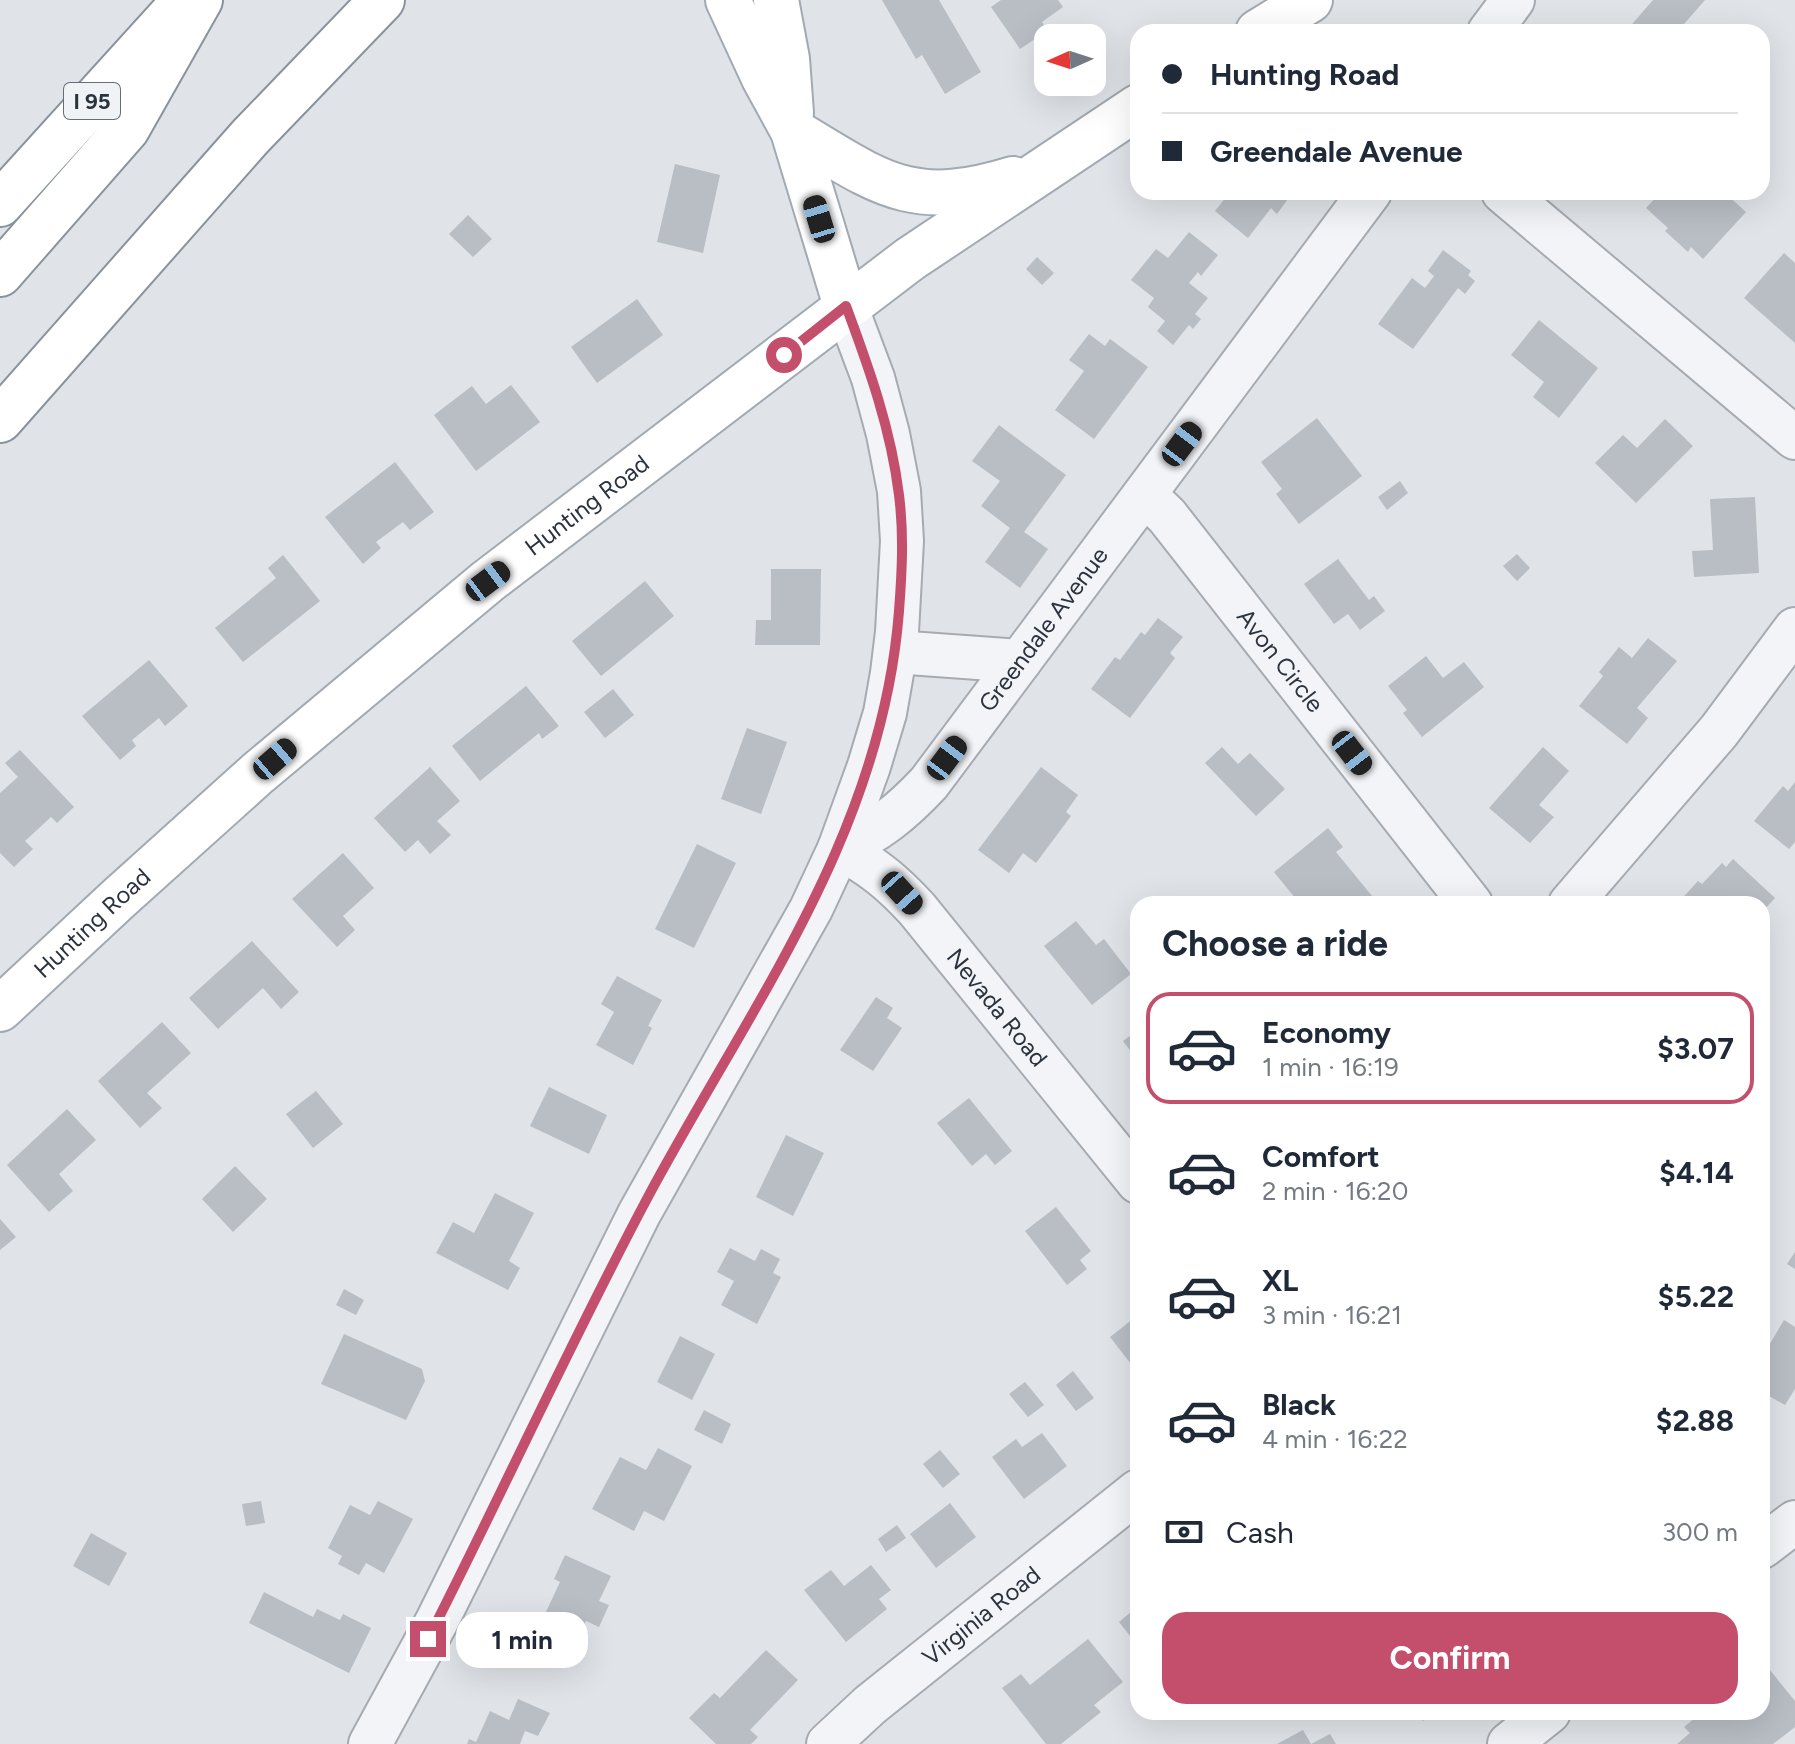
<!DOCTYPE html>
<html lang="en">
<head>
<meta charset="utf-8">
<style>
	:root { --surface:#fff; --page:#f2f2f3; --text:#1f2937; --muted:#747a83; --line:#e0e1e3; --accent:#c34f6c }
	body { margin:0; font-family:Figtree,sans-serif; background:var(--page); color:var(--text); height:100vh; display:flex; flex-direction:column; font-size:30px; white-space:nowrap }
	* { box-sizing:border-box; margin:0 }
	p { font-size:26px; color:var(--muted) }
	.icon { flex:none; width:44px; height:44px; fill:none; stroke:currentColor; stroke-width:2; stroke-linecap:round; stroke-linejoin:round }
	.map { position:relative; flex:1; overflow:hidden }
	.drawer { position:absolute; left:1130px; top:896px; width:640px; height:824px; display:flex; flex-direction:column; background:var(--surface); border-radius:24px; box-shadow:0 8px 32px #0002 }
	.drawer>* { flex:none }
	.hud { position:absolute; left:1130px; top:24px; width:640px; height:176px; border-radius:24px; box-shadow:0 8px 32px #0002; display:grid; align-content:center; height:176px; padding:0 32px; background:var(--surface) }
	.needle { width:52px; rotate:267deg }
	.fabs { position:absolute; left:1034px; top:24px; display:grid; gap:16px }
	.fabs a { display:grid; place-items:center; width:72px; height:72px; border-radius:16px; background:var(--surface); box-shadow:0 8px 32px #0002; font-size:40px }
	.end { position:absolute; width:36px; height:36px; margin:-18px; border:10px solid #c34f6c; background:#fff; box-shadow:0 0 0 4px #fff }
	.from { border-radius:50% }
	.bubble { position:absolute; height:56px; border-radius:24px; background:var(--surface); box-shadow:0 8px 32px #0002; font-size:26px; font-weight:700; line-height:56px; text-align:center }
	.car { position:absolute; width:24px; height:48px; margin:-24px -12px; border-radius:10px; box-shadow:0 0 6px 2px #0007; background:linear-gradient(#222 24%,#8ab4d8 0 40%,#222 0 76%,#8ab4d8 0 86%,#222 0) }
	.hud b { display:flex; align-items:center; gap:28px; height:76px; font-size:30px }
	.hud b+b { border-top:2px solid var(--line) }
	.hud i { width:20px; height:20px; background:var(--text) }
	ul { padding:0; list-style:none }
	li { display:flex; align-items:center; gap:24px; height:112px; margin:0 16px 12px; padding:0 16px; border:4px solid transparent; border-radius:24px }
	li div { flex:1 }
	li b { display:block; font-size:30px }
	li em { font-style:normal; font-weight:700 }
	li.selected { border-color:var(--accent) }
	li>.icon { width:72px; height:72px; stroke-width:1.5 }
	h2 { padding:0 32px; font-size:36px; line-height:96px }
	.pay { display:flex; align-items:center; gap:20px; height:88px; padding:0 32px; font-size:30px }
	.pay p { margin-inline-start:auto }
	.button { display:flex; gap:16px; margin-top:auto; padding:16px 32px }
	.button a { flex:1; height:92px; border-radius:24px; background:var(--accent); color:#fff; font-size:32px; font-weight:700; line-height:92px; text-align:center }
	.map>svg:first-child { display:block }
	.building { fill:#b8bec4 }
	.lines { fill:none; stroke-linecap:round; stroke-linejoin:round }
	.minor-casing { stroke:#a6abb2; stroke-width:46 }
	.major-casing { stroke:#a1aab3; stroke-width:48 }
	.highway-casing { stroke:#89939d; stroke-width:48 }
	.minor { stroke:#f3f4f7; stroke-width:42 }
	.major { stroke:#fff; stroke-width:44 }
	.highway { stroke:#fff; stroke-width:44 }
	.route { stroke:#c34f6c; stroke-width:10 }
	.labels { text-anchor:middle; stroke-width:6; stroke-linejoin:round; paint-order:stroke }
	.shield { fill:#f0f3f6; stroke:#656d75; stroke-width:2 }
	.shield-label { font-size:22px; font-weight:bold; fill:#2a333e }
	.street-label { font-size:24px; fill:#2a333e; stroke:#f0f3f6 }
</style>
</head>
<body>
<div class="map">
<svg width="1795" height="1744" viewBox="0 0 1795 1744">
	<rect width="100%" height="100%" fill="#e0e4e8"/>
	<path class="building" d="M882,0H939L981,72L945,94L922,55L916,59Z
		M1001,0H1058L1063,7L1042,22L1047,31L1020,49L991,7Z
		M1653,0H1705L1677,32H1630L1627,30Z
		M675,164L720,175L703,253L657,242Z
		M1230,192H1293L1277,214L1271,208L1248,238L1215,211Z
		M1661,192H1724L1746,212L1703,259L1691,247L1688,252L1665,231L1668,228L1646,208Z
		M468,215L492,239L473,257L449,234Z
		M1189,232L1218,255L1201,276L1198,272L1189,283L1208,298L1195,314L1201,319L1193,329L1189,325L1173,345L1157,331L1165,321L1148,307L1154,298L1131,280L1156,249L1168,258Z
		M1443,250L1471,271L1468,275L1475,281L1465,294L1458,288L1413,349L1378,324L1412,278L1425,288L1434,276L1428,271Z
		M1784,253L1795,263V343L1744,298Z
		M1037,257L1054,273L1042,285L1026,269Z
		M637,299L663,335L597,383L571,347Z
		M1539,320L1598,368L1559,418L1533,397L1544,382L1511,355Z
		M1089,334L1105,346L1110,339L1148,367L1094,439L1055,410L1084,371L1069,360Z
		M511,385L540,422L476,471L434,415L472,386L486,404Z
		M1317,418L1362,476L1299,524L1276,494L1282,489L1261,462Z
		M1665,419L1693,446L1636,503L1595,463L1623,435L1637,448Z
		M999,425L1066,475L1024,532L1048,549L1020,588L985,562L1010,528L981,506L1000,481L972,461Z
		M395,462L434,512L410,530L403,522L376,542L381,548L363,564L325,517Z
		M1400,481L1408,493L1387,510L1378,497Z
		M1755,497L1759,573L1694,577L1692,551L1713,550L1710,499Z
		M1517,554L1530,568L1517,581L1503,566Z
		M283,555L320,601L243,662L215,628L276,578L268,568Z
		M1338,559L1369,600L1374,596L1385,611L1360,630L1348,614L1334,624L1304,584Z
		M771,569H821L820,645H755L756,620H771Z
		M645,581L674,616L601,676L572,641Z
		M1158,618L1183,637L1170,653L1175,658L1130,718L1091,689L1115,657L1120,660L1141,632L1145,635Z
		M1648,638L1677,661L1637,708L1648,718L1627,744L1579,706L1603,676L1599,672L1619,647L1632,658Z
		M1426,656L1443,678L1464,662L1484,687L1422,737L1403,713L1407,710L1388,686Z
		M149,660L188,706L165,726L159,718L132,740L136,746L120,760L82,716Z
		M526,686L559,726L542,739L539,733L480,781L452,746Z
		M613,689L634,715L605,738L584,712Z
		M747,728L787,742L761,814L721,799Z
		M1222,747L1238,764L1250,753L1285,789L1256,816L1205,763Z
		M1543,747L1569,771L1539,805L1554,817L1530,843L1489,808Z
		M20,750L74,807L57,823L51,817L25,841L33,849L14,867L0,853V793L18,777L5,763Z
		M430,767L460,801L437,821L451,835L430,854L418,840L405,852L374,818Z
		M1041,767L1078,795L1066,812L1071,816L1036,863L1023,853L1009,873L978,850Z
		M1795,782V842L1789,849L1754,821L1783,786L1788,791Z
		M1328,828L1343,847L1336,852L1372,896L1363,904H1300L1274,872Z
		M697,844L736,863L694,948L655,929Z
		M343,853L374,888L343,916L355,930L337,947L292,899Z
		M1733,859L1775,898L1762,912V904H1677L1698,881L1702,884L1722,863L1726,867Z
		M1076,921L1096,945L1104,939L1131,974L1092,1005L1044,946Z
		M252,941L299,992L281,1009L263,988L218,1029L189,998Z
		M617,976L662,1000L648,1026L652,1028L633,1065L596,1045L614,1012L601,1004Z
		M876,997L893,1008L887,1018L902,1028L873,1071L840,1050Z
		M162,1022L191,1053L147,1093L162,1108L140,1128L98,1081Z
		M1138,1030V1061L1123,1041Z
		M549,1087L607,1115L589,1154L530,1126Z
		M316,1091L343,1124L313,1148L286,1114Z
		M969,1098L1012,1151L995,1165L986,1154L972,1166L937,1123Z
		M67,1109L96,1140L59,1174L73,1191L49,1212L7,1165Z
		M786,1135L824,1153L793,1216L756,1197Z
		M235,1166L267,1199L233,1232L202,1199Z
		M495,1193L534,1213L509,1261L520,1268L508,1290L436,1253L453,1222L474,1233Z
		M1056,1207L1091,1251L1080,1260L1087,1269L1067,1285L1025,1231Z
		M0,1219L16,1237L0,1250Z
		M730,1248L755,1261L761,1249L780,1259L773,1273L781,1277L757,1324L721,1305L734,1281L717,1272Z
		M1795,1252V1269L1787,1264Z
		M344,1289L364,1300L356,1315L336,1305Z
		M1138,1315V1373L1110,1337Z
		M1784,1320L1795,1327V1389L1785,1405L1762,1392V1357Z
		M344,1334L422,1369L425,1381L406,1420L321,1384Z
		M680,1336L715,1354L692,1400L657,1382Z
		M1073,1371L1094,1398L1076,1411L1056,1385Z
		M1025,1382L1044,1405L1028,1417L1009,1394Z
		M704,1410L731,1424L722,1444L694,1430Z
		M1042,1433L1067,1466L1024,1499L992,1457L1016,1439L1022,1447Z
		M658,1448L692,1466L664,1521L644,1511L634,1531L592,1509L620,1457L646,1470Z
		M940,1450L960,1474L943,1488L923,1464Z
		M261,1501L265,1523L246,1526L242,1504Z
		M378,1501L413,1519L384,1573L366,1563L359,1575L338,1564L342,1556L328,1548L350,1505L370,1515Z
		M950,1503L976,1537L936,1568L910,1534Z
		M897,1525L906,1538L886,1552L878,1539Z
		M91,1533L127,1553L109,1586L73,1566Z
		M565,1555L611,1576L599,1601L609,1605L599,1627L586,1621L582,1631L545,1614L560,1582L554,1579Z
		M871,1565L891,1590L879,1599L887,1609L846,1642L804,1590L831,1570L844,1586Z
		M264,1592L313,1617L317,1609L340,1620L343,1614L371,1628L349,1673L249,1623Z
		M1138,1606V1646L1119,1622Z
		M1088,1639L1123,1682L1094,1705L1101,1712L1061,1744H1046L1002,1688L1021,1674L1030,1685Z
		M766,1650L798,1680L750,1730L758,1737L751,1744H716L689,1718L714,1693L720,1698Z
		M1765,1664L1795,1701V1727L1773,1744H1677L1690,1733L1684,1727L1702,1712H1762V1666Z
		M518,1699L550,1713L538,1736L525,1731L520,1744H467L469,1739L476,1742L490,1711L509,1720Z
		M1415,1712H1434L1423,1721Z
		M1303,1730L1311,1744H1277Z
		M1330,1734L1336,1744H1311Z"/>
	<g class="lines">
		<defs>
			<g id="minor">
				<path d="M1489,32L1513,0"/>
				<path d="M1503,192L1795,438"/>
				<path id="s1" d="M1145,495L1167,516L1471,904"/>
				<path d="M895,652L1020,661"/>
				<path id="s2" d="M839,849C876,833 902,812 929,783L1370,192"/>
				<path id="s3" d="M839,849C871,864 894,884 917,909L1138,1182"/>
				<path d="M1570,904L1719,731L1795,629"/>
				<path d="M1762,1547L1795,1522"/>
				<path d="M370,1744L437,1621L639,1214L811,909L839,849L869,766L885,713L892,673L897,632L902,541L899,491L888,434L873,378L846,306"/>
				<path id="s4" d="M828,1744L870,1705L1138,1491"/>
				<path d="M1509,1744L1549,1712"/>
			</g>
			<g id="major">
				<path d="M728,0L764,78L793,131L846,306"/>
				<path d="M776,0L787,59L791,113"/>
				<path d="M1258,32L1310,0"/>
				<path d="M793,131C879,182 909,211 1013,179"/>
				<path id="s5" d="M0,1009L118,899L258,773L488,581L910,259L1138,107"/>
			</g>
			<path id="highway" d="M0,204L176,10
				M0,274L127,129L200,0
				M0,420L250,137L382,0"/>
		</defs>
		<use href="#minor" class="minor-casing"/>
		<use href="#major" class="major-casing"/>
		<use href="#highway" class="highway-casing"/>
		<use href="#minor" class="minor"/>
		<use href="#major" class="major"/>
		<use href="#highway" class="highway"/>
	</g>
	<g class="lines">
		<path class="route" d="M428,1639C503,1492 571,1341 649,1195C751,1005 882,834 899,611C902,572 904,534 899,495C891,429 869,368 846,306L784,355"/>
	</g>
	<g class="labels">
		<rect class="shield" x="64" y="83" width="56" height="36" rx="6"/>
		<g class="shield-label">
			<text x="92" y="109">I 95</text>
		</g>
		<g class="street-label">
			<text dy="8" stroke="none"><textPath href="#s5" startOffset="774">Hunting Road</textPath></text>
			<text dy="8" stroke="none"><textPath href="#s2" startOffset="304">Greendale Avenue</textPath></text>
			<text dy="8" stroke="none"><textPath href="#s1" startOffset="214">Avon Circle</textPath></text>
			<text dy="8" stroke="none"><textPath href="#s5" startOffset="126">Hunting Road</textPath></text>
			<text dy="8" stroke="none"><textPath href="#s3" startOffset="226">Nevada Road</textPath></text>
			<text dy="8" stroke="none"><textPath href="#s4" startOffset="200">Virginia Road</textPath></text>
		</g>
	</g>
</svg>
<div class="fabs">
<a><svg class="needle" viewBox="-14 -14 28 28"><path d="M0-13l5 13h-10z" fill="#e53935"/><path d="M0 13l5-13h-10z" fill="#747a83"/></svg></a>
</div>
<i class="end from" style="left:784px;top:355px"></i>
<i class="end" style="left:428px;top:1639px"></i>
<div class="bubble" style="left:456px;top:1612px;width:132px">1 min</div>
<i class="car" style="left:819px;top:219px;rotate:343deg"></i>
<i class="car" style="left:1182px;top:444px;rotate:37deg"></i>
<i class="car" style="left:488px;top:581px;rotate:53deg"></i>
<i class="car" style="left:1352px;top:753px;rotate:142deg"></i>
<i class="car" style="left:947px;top:758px;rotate:37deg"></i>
<i class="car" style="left:275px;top:759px;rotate:49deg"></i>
<i class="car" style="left:902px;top:893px;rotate:138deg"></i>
<div class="hud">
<b><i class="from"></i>Hunting Road</b>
<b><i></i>Greendale Avenue</b>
</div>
<section class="drawer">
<h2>Choose a ride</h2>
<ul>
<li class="selected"><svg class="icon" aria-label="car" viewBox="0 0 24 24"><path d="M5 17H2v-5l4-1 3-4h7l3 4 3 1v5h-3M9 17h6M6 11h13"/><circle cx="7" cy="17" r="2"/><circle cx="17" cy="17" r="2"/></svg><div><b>Economy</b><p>1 min · 16:19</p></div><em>$3.07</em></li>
<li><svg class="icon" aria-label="car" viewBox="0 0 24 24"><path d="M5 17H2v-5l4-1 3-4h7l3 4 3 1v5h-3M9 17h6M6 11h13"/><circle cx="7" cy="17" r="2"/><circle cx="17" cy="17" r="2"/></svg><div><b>Comfort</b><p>2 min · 16:20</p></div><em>$4.14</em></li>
<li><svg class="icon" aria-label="car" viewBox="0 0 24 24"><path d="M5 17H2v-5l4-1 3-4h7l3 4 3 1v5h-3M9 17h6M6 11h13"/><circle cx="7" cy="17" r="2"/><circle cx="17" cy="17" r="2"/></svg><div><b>XL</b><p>3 min · 16:21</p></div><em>$5.22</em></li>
<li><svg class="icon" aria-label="car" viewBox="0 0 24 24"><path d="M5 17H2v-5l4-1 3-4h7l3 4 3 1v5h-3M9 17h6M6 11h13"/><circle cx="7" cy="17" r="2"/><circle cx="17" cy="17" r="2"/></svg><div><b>Black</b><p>4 min · 16:22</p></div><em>$2.88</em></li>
</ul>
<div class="pay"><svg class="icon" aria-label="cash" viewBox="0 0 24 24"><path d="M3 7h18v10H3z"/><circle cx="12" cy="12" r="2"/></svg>Cash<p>300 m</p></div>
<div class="button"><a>Confirm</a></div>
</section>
</div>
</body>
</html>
